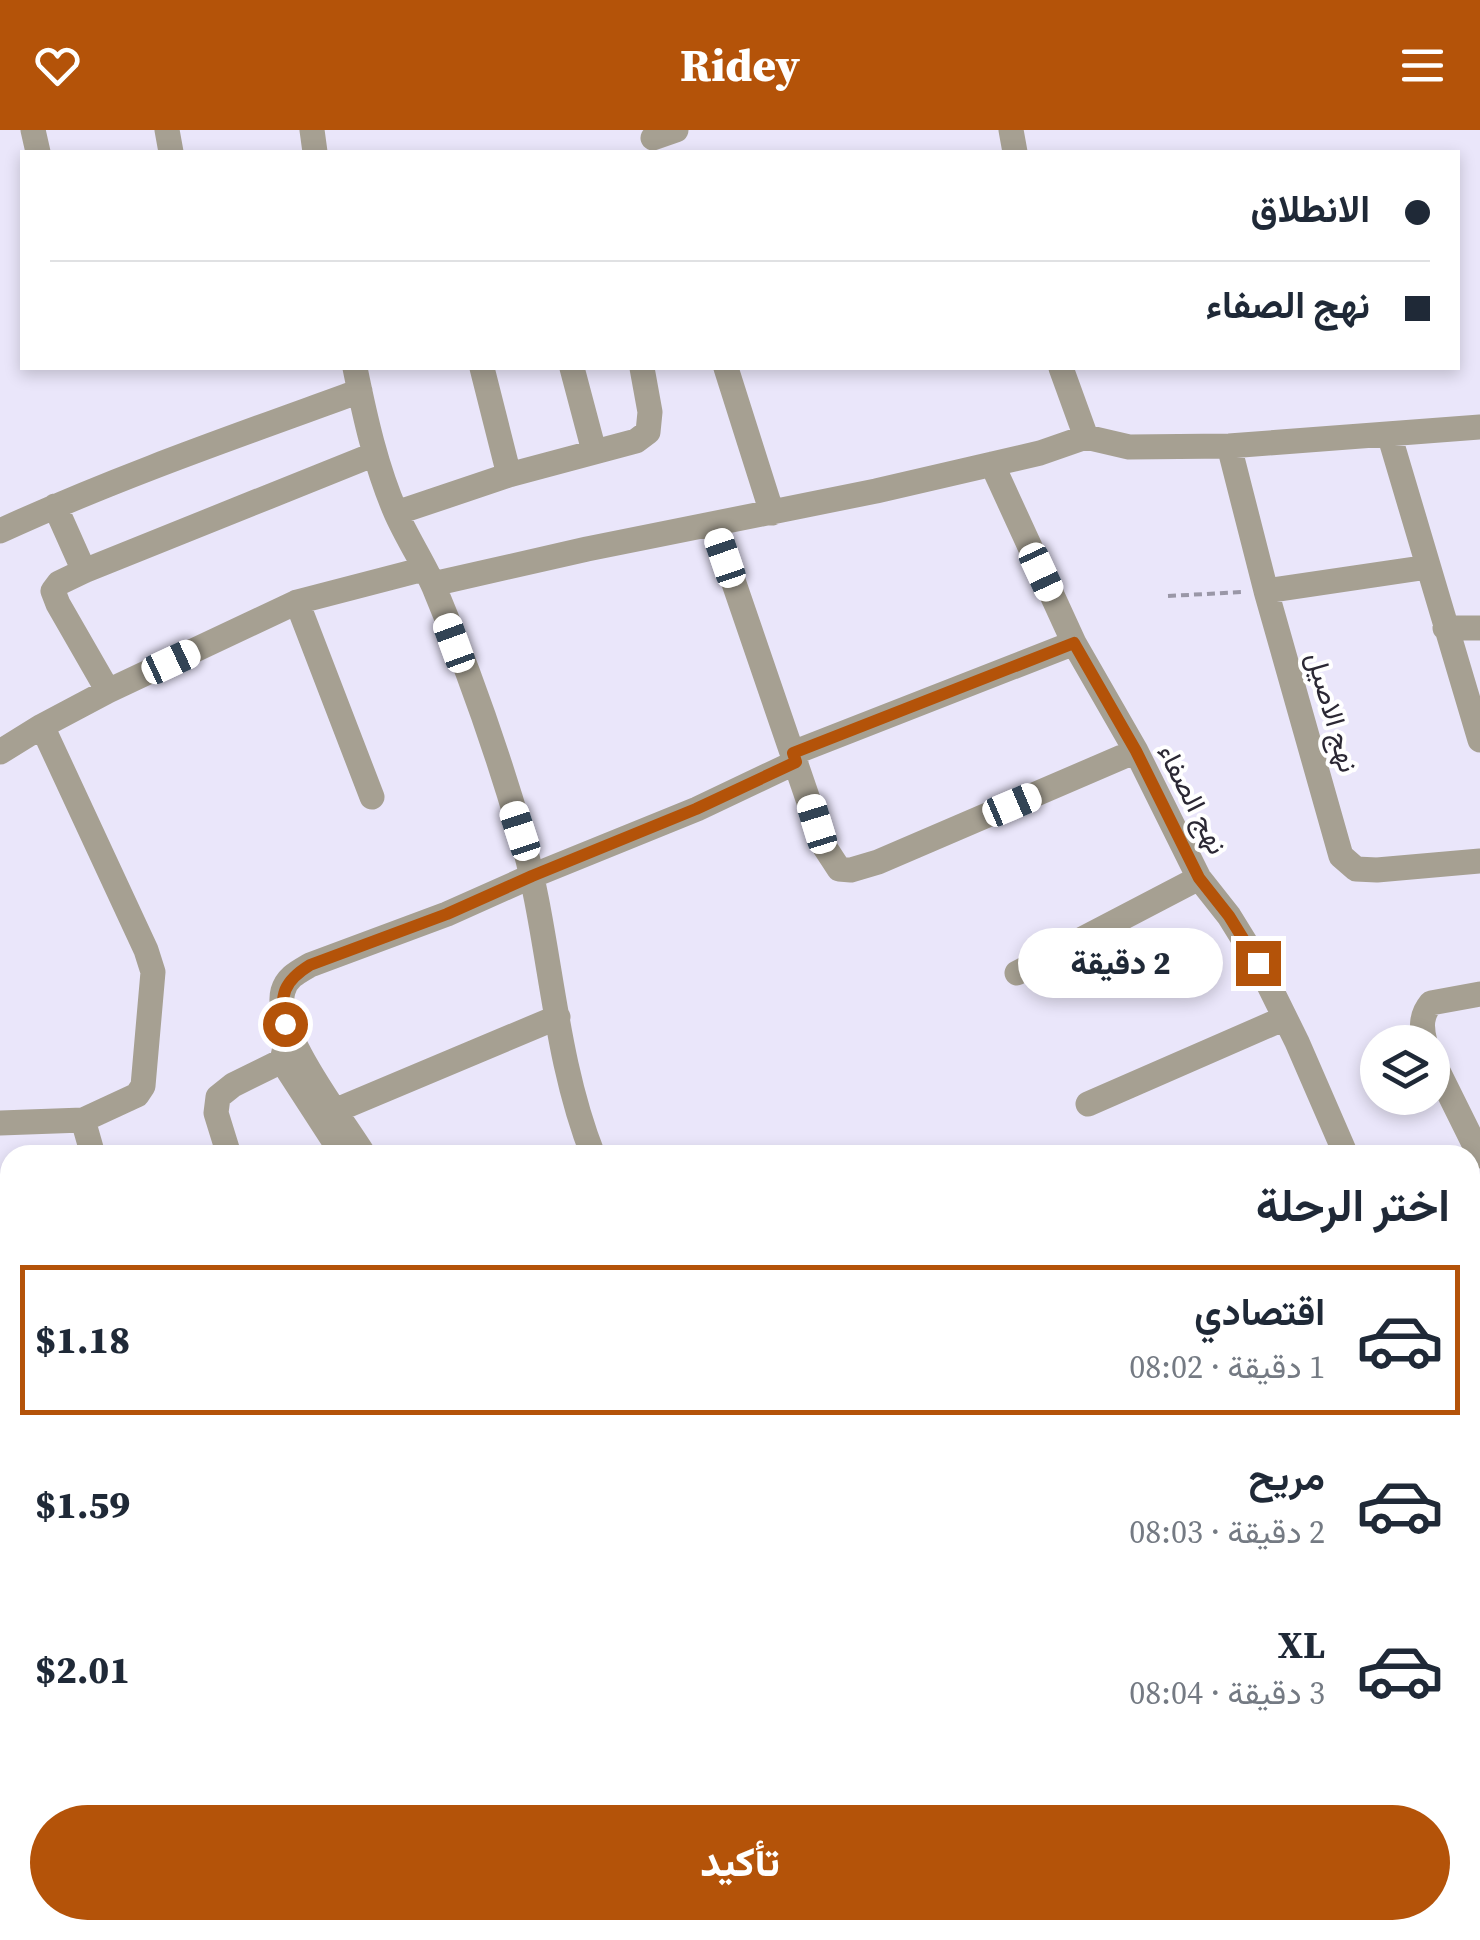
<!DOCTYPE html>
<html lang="ar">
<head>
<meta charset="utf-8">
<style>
	:root { --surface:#fff; --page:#f2f2f3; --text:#1f2937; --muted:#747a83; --line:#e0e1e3; --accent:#b45309 }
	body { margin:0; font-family:"Source Serif 4",Vazirmatn,serif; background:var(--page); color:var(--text); direction:rtl; height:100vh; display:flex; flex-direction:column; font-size:38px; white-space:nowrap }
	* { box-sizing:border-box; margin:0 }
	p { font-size:32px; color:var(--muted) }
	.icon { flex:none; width:55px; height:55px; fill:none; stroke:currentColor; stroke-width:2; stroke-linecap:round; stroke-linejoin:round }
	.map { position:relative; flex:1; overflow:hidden; direction:ltr }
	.details { position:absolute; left:0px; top:1015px; width:1480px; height:795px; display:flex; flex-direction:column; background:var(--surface); border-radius:30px 30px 0 0; box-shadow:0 5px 15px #0003; direction:rtl }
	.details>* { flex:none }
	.hud { position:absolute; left:20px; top:20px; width:1440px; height:220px; border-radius:0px; box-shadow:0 5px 15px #0003; direction:rtl; display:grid; align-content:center; height:220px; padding:0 30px; background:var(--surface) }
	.fabs { position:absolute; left:1360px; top:895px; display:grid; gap:20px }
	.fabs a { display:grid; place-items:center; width:90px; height:90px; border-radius:50%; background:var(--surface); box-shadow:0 5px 15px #0003; font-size:50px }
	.end { position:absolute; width:45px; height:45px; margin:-22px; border:12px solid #b45309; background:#fff; box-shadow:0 0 0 5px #fff }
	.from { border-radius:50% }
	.bubble { position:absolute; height:70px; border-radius:35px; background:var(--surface); box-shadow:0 5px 15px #0003; font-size:32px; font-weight:800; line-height:70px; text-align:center; direction:rtl }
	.car { position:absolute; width:30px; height:60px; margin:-30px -15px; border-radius:12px; box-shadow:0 0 8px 2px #0007; background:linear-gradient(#fff 24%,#345 0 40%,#fff 0 76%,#345 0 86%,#fff 0) }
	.hud b { display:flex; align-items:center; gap:35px; height:95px; font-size:38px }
	.hud b+b { border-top:2px solid var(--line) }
	.hud i { width:25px; height:25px; background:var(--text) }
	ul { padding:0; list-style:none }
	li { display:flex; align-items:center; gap:30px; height:150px; margin:0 20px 15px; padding:0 10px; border:5px solid transparent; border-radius:0px }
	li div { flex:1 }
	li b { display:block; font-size:38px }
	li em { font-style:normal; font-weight:800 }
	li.selected { border-color:var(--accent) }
	li>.icon { width:90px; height:90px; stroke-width:1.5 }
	h2 { padding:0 30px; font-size:45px; line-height:120px }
	.cta { display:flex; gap:20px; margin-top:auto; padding:20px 30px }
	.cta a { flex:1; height:115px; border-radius:60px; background:var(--accent); color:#fff; font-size:40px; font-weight:800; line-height:115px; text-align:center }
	header { display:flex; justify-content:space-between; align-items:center; height:130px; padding:0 30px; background:var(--accent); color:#fff; font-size:45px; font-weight:800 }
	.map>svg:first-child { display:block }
	.green { fill:#dfc171 }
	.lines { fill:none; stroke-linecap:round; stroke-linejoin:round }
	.path { stroke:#9a97a7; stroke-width:4; stroke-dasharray:8 5; stroke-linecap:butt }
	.minor { stroke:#a6a092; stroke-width:25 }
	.route { stroke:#b45309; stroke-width:12 }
	.labels { text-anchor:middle; stroke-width:8; stroke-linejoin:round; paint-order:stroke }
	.street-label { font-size:28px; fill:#2b2834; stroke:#fff }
</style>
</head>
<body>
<header><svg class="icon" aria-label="menu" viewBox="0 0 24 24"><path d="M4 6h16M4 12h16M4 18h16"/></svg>Ridey<svg class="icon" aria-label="heart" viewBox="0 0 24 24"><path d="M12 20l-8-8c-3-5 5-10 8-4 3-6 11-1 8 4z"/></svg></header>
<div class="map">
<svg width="1480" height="1810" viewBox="0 0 1480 1810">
	<rect width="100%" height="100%" fill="#eae6fa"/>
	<path class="green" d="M707,1800H1192L1187,1802L1191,1810H702Z"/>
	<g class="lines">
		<path class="path" d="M1168,466L1243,462"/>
		<path class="minor" d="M33,0L38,22
			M167,0L171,22
			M312,0L315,22
			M1011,0L1015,22
			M653,8L676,0
			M355,238C365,287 376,337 396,383C407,408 423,432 434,457C467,536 496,618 520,700C551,806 552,922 593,1025
			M482,238L509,345
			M572,238L594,321
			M726,238L772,383
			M1061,238L1086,307
			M1389,304L1480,610
			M1229,316L1266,461L1341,726L1356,739L1377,740L1480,731
			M992,334L1074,513L1136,621L1199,748L1229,786L1258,833L1297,912L1346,1025
			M55,376L84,441
			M396,383L509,345L636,311L648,302L650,282L642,238
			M714,395L824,716L839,739L851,740L878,732L1136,621
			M0,401C117,347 239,305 360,261
			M433,454L587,419L876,361L1040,323L1086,307L1129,317L1229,316L1480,297
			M1266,461L1428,437
			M297,472L372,667
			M1445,498H1480
			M108,561L58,474L53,461L59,453L84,441L375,324
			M42,596L146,820L153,842L143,956L137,965L83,990
			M0,622L42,596L108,561L297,472L424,439
			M793,623L1074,513
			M1017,843L1199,748
			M1425,912C1421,897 1421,885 1431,873L1480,864
			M285,917L282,931L343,1025
			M1432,929L1480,1026
			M1088,974L1285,888
			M320,987L558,887
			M0,993L83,990L93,1025
			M229,1025L216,983L218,967L233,955L298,923
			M364,1025C342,989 272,900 283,861C287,847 298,842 310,835L447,784L532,746L697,679L796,632
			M1470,1125L1480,1120
			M0,1241L10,1273
			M1470,1308L1480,1328
			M0,1378L10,1374
			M1470,1481L1480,1477
			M1470,1529L1480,1549
			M0,1739L10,1735
			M108,1800L113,1810
			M188,1800L192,1810
			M409,1800L413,1810
			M538,1800L542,1810
			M613,1800L617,1810
			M1291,1800L1296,1810
			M1445,1800L1453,1810
			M1382,1804L1393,1800
			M318,1810L334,1800
			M1336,1810L1366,1800"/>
	</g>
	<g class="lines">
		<path class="route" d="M285,894C279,865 284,851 310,835L447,784L532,746L696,679L796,632L793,623L1074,513L1136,621L1199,748L1229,786L1258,833"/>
	</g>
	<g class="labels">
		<g class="street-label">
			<text transform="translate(1333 582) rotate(74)" y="10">نهج الاصيل</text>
			<text transform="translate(1193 669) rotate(63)" y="10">نهج الصفاء</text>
		</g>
	</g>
</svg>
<div class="fabs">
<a><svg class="icon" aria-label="layers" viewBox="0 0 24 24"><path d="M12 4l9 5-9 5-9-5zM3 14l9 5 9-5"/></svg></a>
</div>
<i class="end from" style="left:285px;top:894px"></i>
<i class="end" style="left:1258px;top:833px"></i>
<div class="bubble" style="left:1018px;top:798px;width:205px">2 دقيقة</div>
<i class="car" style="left:725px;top:428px;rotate:341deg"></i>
<i class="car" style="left:1041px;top:442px;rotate:155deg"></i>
<i class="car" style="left:454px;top:513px;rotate:340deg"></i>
<i class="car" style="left:171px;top:532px;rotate:65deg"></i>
<i class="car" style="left:1012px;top:675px;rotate:67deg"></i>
<i class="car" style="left:817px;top:694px;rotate:343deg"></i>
<i class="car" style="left:520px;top:701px;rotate:342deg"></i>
<div class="hud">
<b><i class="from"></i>الانطلاق</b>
<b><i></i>نهج الصفاء</b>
</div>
<section class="details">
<h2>اختر الرحلة</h2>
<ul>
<li class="selected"><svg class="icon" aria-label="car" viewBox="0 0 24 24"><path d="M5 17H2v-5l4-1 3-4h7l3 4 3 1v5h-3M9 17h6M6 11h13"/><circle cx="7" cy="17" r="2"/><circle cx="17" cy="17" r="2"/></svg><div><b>اقتصادي</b><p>1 دقيقة · 08:02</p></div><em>$1.18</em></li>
<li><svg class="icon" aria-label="car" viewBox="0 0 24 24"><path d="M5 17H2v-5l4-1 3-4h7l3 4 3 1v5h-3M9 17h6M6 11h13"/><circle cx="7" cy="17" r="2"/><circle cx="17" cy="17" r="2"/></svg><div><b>مريح</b><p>2 دقيقة · 08:03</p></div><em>$1.59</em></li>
<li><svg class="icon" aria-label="car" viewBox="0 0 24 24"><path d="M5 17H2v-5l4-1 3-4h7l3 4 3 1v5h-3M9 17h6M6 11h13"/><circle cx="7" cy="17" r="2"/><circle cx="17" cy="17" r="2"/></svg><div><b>XL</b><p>3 دقيقة · 08:04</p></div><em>$2.01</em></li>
</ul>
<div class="cta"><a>تأكيد</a></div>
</section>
</div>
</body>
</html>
